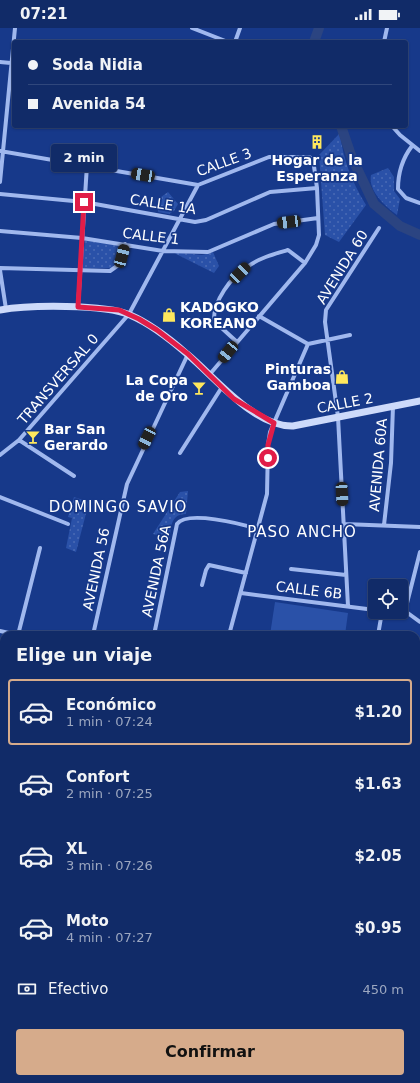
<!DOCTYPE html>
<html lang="es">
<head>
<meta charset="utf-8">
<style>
	:root { --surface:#112b68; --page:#1e3771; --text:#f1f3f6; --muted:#9ca7c0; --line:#30477c; --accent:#d6ab8b }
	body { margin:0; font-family:"DejaVu Sans",sans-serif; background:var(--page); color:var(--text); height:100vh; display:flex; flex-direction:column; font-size:15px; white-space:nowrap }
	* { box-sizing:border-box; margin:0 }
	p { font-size:13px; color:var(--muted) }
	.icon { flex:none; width:22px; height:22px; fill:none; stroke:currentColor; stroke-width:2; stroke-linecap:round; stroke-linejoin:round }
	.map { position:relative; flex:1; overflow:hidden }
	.panel { position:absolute; left:0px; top:603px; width:420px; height:452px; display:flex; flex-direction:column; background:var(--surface); border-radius:12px 12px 0 0; box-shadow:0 1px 3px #0004,0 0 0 1px var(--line) }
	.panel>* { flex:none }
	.banner { position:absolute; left:12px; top:12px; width:396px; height:88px; border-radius:4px; box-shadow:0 1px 3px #0004,0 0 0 1px var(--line); display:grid; align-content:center; height:88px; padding:0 16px; background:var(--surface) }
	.fabs { position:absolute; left:368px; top:551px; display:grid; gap:8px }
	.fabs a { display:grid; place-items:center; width:40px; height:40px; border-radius:4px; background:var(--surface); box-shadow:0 1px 3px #0004,0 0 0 1px var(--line); font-size:20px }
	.end { position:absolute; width:18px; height:18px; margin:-9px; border:5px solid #e11d48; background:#fff; box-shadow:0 0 0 2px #fff }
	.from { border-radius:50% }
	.bubble { position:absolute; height:28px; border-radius:4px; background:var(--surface); box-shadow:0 1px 3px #0004,0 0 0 1px var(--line); font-size:13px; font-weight:600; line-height:28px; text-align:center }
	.car { position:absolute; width:12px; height:24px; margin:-12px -6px; border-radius:5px; box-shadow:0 0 3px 1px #0007; background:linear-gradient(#222 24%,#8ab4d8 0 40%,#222 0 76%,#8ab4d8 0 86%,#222 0) }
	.banner b { display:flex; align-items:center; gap:14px; height:38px; font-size:15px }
	.banner b+b { border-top:1px solid var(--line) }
	.banner i { width:10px; height:10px; background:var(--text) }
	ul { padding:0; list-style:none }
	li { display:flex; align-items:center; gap:12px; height:66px; margin:0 8px 6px; padding:0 8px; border:2px solid transparent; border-radius:4px }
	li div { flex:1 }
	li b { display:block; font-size:15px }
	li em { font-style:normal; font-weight:600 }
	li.on { border-color:var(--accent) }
	li>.icon { width:36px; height:36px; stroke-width:1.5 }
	h2 { padding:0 16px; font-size:18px; line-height:48px }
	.pay { display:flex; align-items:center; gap:10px; height:44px; padding:0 16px; font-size:15px }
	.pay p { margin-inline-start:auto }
	.action { display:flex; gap:8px; margin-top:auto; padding:8px 16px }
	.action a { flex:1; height:46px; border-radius:4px; background:var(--accent); color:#111; font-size:16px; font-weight:600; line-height:46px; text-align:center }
	.status { display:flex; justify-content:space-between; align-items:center; height:28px; padding:0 20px; background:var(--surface); direction:ltr }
	.status svg { height:11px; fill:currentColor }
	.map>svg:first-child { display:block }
	.green { fill:url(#green-dots) }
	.pitch { fill:#2a51a8 }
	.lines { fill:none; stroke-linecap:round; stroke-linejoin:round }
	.river { stroke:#2b4481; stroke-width:10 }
	.street { stroke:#a0b8ee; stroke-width:4 }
	.secondary { stroke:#cddafa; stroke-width:7 }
	.highway { stroke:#fff; stroke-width:9 }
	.route { stroke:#e11d48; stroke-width:5 }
	.labels { text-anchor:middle; stroke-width:3.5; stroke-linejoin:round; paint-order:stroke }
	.poi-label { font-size:14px; font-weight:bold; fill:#fff; stroke:#17398a; text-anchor:start }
	.street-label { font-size:14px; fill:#fff; stroke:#17398a }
	.neighbourhood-label { font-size:15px; letter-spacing:1px; fill:#fff; stroke:#17398a }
</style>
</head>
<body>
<div class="status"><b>07:21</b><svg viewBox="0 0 49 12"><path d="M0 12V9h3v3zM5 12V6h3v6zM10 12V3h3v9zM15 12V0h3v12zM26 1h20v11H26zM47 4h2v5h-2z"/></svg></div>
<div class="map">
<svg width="420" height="1055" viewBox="0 0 420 1055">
	<defs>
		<pattern id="green-dots" width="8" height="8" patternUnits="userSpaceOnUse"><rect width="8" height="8" fill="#2a51a8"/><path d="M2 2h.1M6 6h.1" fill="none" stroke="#4a6bb5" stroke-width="1.8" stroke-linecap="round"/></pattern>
	</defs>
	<rect width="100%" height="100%" fill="#17398a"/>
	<path class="green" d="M340,105C343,132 352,154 366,177L339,214L325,207L319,127Z
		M388,140L394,149V163L400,171L397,187C385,178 368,163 371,147Z
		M168,164L178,176L174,183L169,186L158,184L161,169Z
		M85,212L122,218L118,230L112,240H82Z
		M175,224L202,227L213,224L219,238L214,245L176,226Z
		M188,463L186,486C171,486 171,498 170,510L153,506L180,464Z
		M74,469L89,474L76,524L66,520L72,490L68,489Z
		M156,1051V1055H109V1052Z"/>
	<path class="pitch" d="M275,574L348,585L345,607H270Z"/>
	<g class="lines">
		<path class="river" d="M314,14L319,0
			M341,98L352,130L374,176L400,198L420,207"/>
		<path class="street" d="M192,0L228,14
			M235,14L240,0
			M384,14L387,0
			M0,34L11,35
			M392,98L400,107L420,123
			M412,118C402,131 398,145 398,161L406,170L420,175
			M0,123L198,157L269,129H309L313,131L317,160L319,207L316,217L305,235L210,346
			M0,154L15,0
			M0,166L84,174L195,194L206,192L270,164L317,160
			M0,203L82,210L163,223L208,224L274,196L318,190
			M0,240L110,243L117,238L125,216
			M0,242L6,281
			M78,279L87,137
			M259,288L308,316L350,307
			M237,314L214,293C213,273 231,249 247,239C259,230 274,226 288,222L305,235
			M19,412L74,448
			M180,425L222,359
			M0,427L19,412L129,286L198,157
			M0,469L68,496
			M344,496L420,499
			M384,497L391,435L393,378
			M291,541L346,547
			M202,557L206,542L209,537L246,545
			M241,565L375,582
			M348,578L338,389L325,294L326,282L379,200
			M401,583H405L420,594
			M405,583L420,524
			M0,603L18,607
			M18,607L40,520
			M93,607L127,456L188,326
			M154,607L177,496C187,482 242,496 257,501
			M229,607L267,466L268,417L270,404L308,316
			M378,607L382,584
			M0,632L4,645
			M416,635L420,638
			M416,793L420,789
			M1,888L4,896
			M416,890H420
			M416,976L420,968
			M0,986L4,987
			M416,1008L420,998
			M50,1051V1055
			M104,1051V1055
			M163,1051V1055
			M214,1051L228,1055
			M302,1055L303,1051
			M402,1055L403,1051"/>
		<path class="secondary" d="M0,282C28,277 105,276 130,287C151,296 170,311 187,326C215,349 254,399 293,398L420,373
			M0,883L4,889
			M416,993L420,995
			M416,1001L420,1004"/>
		<path class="highway" d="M0,665L4,679
			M0,702L4,718
			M0,739L4,774
			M1,857L4,848
			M22,1051L23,1055
			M29,1051V1055
			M40,1051V1055"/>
	</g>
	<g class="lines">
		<path class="route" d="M84,174L78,279L119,282L139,291L157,302L188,326L234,371L274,395L268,417V430"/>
	</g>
	<defs>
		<symbol id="building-bare" viewBox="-9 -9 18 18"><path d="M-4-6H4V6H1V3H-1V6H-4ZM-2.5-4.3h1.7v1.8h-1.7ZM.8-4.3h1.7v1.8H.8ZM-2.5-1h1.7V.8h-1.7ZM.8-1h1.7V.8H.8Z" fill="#ffe85d" stroke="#17398a" stroke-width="2.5" paint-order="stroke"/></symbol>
		<symbol id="shop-bare" viewBox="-9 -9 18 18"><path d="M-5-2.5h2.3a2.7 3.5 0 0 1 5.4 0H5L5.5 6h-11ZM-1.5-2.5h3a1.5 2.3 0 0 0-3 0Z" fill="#ffe85d" stroke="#17398a" stroke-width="2.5" paint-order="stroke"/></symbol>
		<symbol id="bar-bare" viewBox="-9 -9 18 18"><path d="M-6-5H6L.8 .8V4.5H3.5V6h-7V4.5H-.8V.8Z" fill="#ffe85d" stroke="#17398a" stroke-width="2.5" paint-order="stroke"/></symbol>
	</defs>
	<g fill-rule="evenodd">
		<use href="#building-bare" x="307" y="104" width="20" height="20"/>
		<use href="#shop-bare" x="159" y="277" width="20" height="20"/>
		<use href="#shop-bare" x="332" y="339" width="20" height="20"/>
		<use href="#bar-bare" x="189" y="350" width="20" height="20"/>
		<use href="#bar-bare" x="23" y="399" width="20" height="20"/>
	</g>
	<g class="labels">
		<g class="poi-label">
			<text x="317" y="137" text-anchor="middle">Hogar de la<tspan x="317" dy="16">Esperanza</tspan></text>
			<text x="180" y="284">KADOGKO<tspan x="180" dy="16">KOREANO</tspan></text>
			<text x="331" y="346" text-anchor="end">Pinturas<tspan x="331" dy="16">Gamboa</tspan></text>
			<text x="188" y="357" text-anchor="end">La Copa<tspan x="188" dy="16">de Oro</tspan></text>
			<text x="44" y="406">Bar San<tspan x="44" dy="16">Gerardo</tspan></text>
		</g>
		<g class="street-label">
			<text transform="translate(224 134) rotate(-20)" y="5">CALLE 3</text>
			<text transform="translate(163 176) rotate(9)" y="5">CALLE 1A</text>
			<text transform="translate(151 208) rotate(7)" y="5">CALLE 1</text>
			<text transform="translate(342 239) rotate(-58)" y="5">AVENIDA 60</text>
			<text transform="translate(58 351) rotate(-49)" y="5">TRANSVERSAL 0</text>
			<text transform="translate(345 375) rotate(-11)" y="5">CALLE 2</text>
			<text transform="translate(378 437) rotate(-85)" y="5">AVENIDA 60A</text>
			<text transform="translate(96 541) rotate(-78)" y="5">AVENIDA 56</text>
			<text transform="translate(156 543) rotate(-78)" y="5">AVENIDA 56A</text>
			<text transform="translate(309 562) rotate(7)" y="5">CALLE 6B</text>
		</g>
		<g class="neighbourhood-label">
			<text x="118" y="484">DOMINGO SAVIO</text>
			<text x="302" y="509">PASO ANCHO</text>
		</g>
	</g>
</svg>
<div class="fabs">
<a><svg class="icon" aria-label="locate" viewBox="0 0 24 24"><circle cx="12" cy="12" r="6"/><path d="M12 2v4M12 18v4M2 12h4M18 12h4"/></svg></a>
</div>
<i class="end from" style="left:268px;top:430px"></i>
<i class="end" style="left:84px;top:174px"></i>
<div class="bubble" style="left:51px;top:116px;width:66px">2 min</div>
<i class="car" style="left:143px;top:147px;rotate:280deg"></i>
<i class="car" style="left:289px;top:194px;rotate:263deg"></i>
<i class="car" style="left:122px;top:228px;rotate:15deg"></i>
<i class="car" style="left:240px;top:245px;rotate:45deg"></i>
<i class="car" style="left:228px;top:324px;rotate:219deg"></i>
<i class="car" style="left:147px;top:410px;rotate:206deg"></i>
<i class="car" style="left:342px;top:466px;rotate:177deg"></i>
<div class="banner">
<b><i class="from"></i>Soda Nidia</b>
<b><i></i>Avenida 54</b>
</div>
<section class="panel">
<h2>Elige un viaje</h2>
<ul>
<li class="on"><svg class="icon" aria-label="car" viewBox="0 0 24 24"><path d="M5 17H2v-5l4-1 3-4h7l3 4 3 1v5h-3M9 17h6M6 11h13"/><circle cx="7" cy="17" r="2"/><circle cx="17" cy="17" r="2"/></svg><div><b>Económico</b><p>1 min · 07:24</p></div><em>$1.20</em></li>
<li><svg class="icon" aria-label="car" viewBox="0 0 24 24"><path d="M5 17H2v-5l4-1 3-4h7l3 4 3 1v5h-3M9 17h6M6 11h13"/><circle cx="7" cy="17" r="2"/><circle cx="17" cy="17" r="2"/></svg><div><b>Confort</b><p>2 min · 07:25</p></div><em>$1.63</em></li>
<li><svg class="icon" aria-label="car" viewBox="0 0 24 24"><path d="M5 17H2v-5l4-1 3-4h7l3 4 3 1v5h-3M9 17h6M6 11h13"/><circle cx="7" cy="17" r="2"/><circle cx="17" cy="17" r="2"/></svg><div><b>XL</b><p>3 min · 07:26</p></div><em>$2.05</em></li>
<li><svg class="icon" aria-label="car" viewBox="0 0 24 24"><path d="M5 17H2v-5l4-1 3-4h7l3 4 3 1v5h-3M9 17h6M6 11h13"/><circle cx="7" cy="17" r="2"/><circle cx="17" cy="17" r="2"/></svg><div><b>Moto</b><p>4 min · 07:27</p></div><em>$0.95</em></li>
</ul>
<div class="pay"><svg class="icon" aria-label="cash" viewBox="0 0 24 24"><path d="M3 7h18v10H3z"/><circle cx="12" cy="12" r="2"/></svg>Efectivo<p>450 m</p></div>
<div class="action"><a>Confirmar</a></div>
</section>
</div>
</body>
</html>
